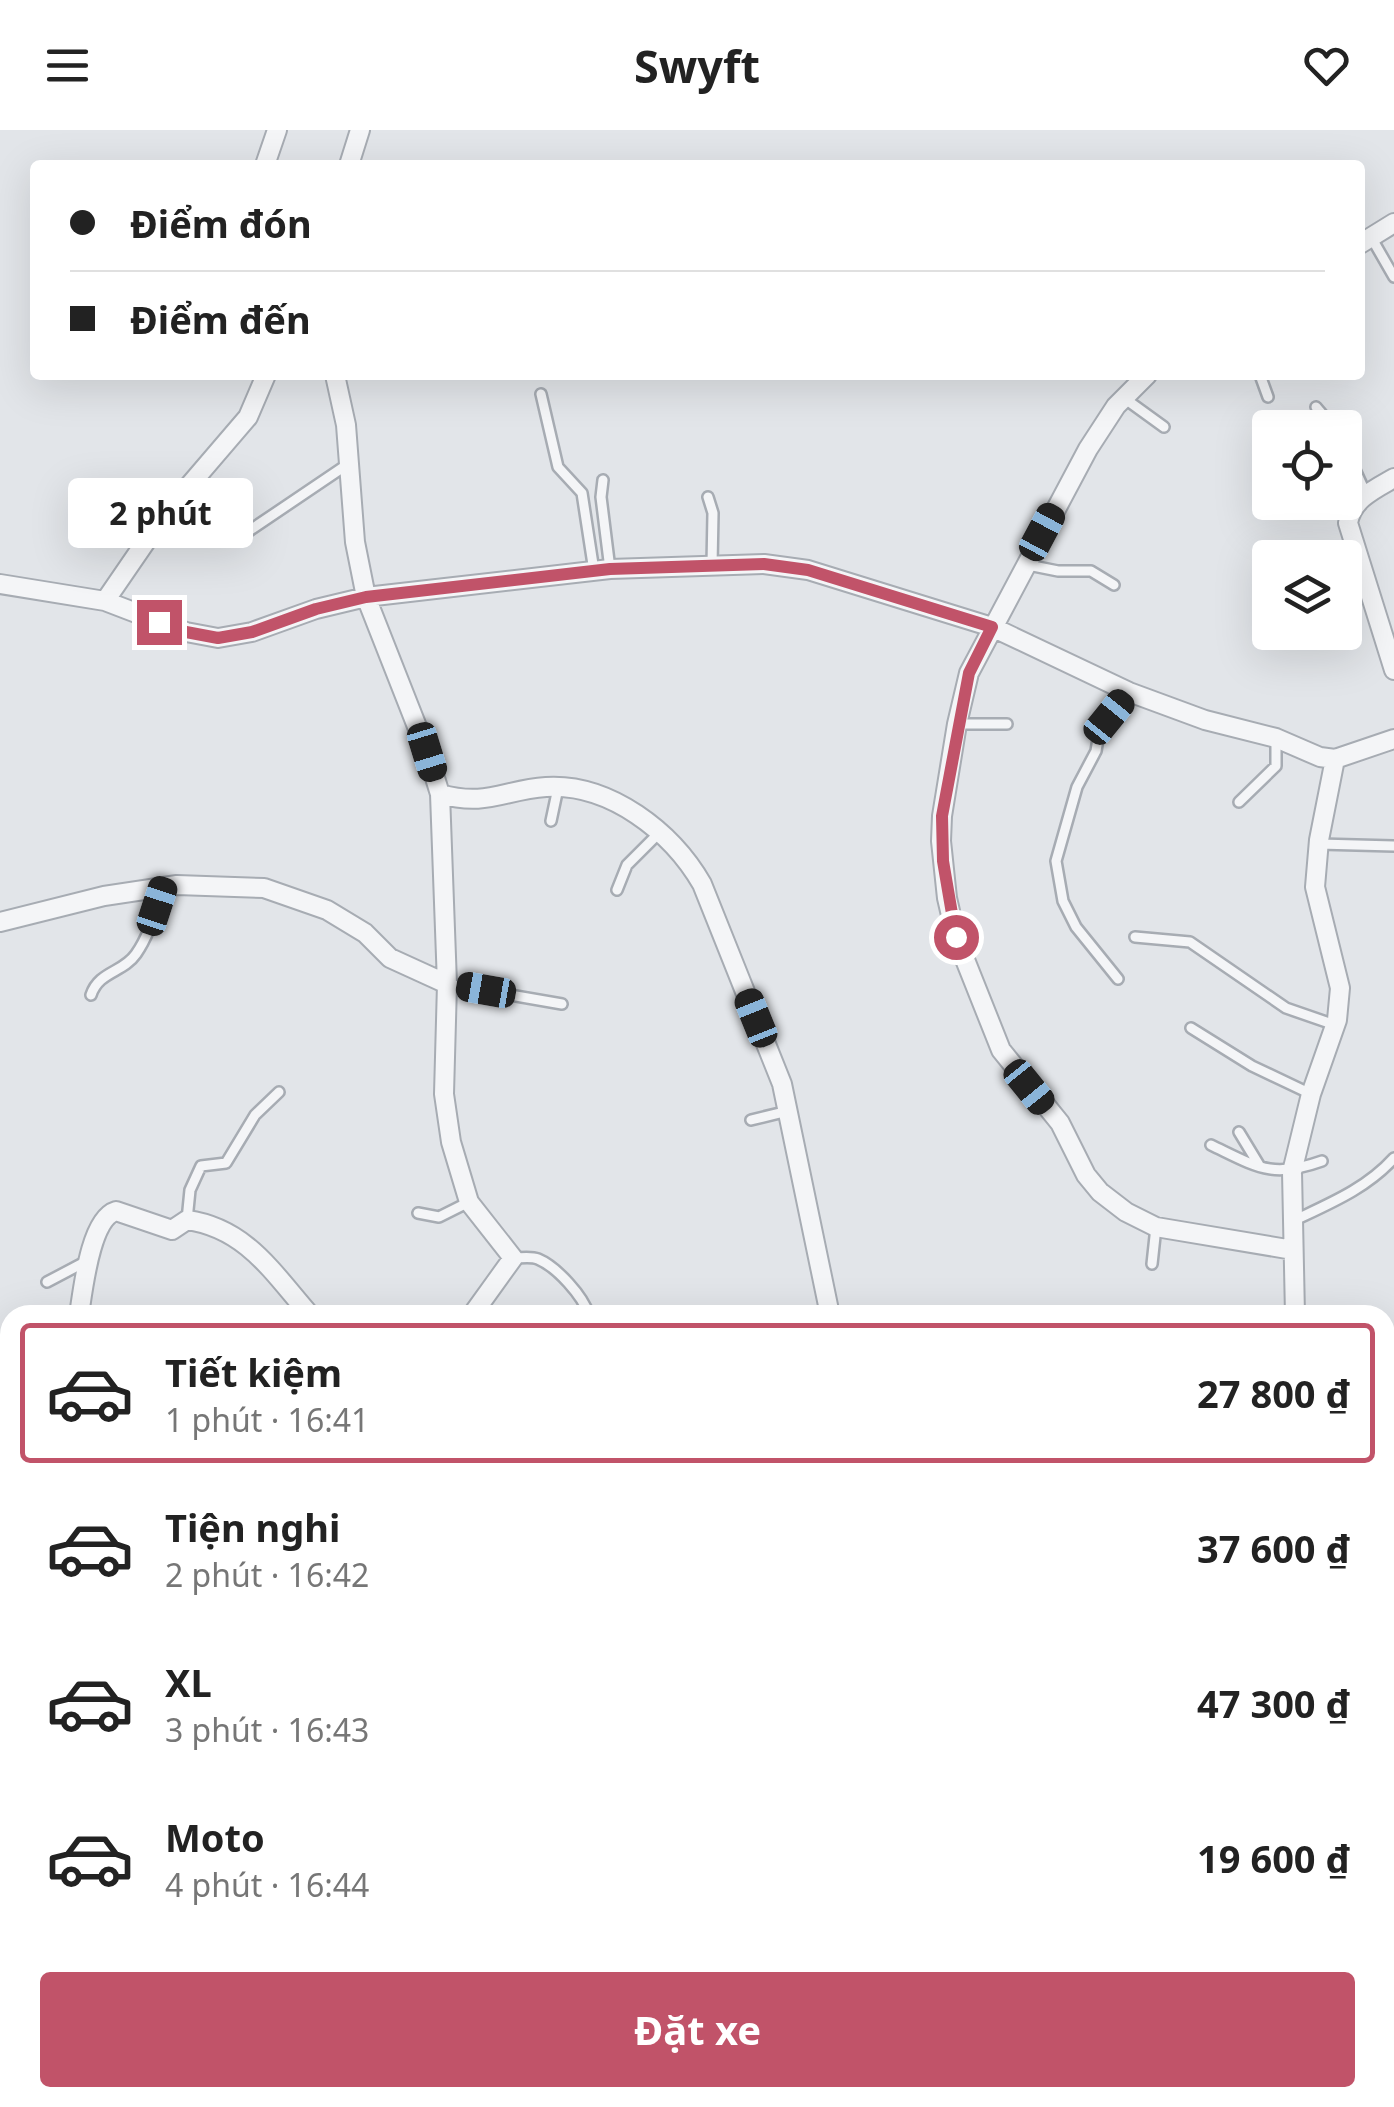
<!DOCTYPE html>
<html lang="vi">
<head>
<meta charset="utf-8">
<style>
	:root { --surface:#fff; --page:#f2f2f2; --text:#222; --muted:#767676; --line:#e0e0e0; --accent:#c15369 }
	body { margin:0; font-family:"Noto Sans",sans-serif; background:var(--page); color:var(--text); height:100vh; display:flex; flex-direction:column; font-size:38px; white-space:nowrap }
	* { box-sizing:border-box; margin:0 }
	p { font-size:32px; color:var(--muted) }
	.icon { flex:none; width:55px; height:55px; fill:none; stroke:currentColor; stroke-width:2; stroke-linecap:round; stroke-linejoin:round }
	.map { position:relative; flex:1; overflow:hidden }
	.panel { position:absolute; left:0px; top:1175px; width:1395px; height:802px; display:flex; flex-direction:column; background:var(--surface); border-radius:30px 30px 0 0; box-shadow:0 10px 40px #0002 }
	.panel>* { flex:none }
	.banner { position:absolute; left:30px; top:30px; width:1335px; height:220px; border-radius:10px; box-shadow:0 10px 40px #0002; display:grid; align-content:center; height:220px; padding:0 40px; background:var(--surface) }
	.tools { position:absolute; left:1252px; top:280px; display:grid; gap:20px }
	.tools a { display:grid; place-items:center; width:110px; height:110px; border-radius:10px; background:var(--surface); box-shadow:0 10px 40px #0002; font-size:50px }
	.end { position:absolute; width:45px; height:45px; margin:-22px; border:12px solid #c15369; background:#fff; box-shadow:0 0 0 5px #fff }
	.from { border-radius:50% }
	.bubble { position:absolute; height:70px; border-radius:10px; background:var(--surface); box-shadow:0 10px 40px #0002; font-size:32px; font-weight:700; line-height:70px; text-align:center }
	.car { position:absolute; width:30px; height:60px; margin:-30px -15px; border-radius:12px; box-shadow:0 0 8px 2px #0007; background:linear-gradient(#222 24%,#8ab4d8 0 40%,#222 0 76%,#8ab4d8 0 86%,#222 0) }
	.banner b { display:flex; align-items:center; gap:35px; height:95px; font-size:38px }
	.banner b+b { border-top:2px solid var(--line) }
	.banner i { width:25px; height:25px; background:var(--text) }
	ul { padding:18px 0 0; list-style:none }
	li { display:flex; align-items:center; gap:30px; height:140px; margin:0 20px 15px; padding:0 20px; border:5px solid transparent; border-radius:10px }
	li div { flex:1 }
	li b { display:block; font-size:38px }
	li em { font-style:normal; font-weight:700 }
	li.current { border-color:var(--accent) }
	li>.icon { width:90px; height:90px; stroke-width:1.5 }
	.cta { display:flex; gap:20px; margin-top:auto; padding:20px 40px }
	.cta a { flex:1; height:115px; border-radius:10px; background:var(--accent); color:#fff; font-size:40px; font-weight:700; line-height:115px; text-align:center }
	header { display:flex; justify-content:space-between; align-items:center; height:130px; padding:0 40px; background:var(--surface); font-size:45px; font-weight:700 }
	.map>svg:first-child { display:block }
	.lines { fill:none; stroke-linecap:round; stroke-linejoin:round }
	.lane-casing { stroke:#a7acb3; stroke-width:14 }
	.street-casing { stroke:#a7acb3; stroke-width:22 }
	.path { stroke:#b8bbc0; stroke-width:2.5; stroke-dasharray:8 8; stroke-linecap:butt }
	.lane { stroke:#f4f5f7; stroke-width:9 }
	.street { stroke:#f4f5f7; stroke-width:18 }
	.route { stroke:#c15369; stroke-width:12 }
</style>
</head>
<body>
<header><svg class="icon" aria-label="menu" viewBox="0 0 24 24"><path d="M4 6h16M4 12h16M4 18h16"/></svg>Swyft<svg class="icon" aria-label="heart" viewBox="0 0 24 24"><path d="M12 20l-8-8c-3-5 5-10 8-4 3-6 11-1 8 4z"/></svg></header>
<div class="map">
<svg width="1394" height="1977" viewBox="0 0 1394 1977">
	<rect width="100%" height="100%" fill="#e2e5e9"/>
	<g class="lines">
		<defs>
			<path id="lane" d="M1371,107L1394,147
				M1260,245L1268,267
				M541,264L558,337L582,363L594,441
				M1124,268L1164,297
				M1316,277L1334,298
				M1345,318L1366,364
				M603,350L601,367L610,439
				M708,367L713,383L712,435
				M212,388L226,407H240L348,334
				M1028,435L1058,441H1091L1114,455
				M957,594H1007
				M1239,672L1276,636V611
				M551,691L558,658
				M1319,714L1394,716
				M617,760L627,735L659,703
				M1135,807L1190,812L1286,878L1335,895
				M1118,849L1076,797L1063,771L1056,731L1077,657L1096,621L1099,603L1129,562
				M447,854L562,874
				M91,865C99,841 123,843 136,824C150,804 156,779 164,757
				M1191,898L1252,936L1311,964
				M751,990L788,981
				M1239,1002L1259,1035
				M1211,1015C1257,1037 1272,1049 1322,1031
				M418,1083L439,1087L469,1072
				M187,1090L190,1060L201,1036L226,1033L255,985L279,962
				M1295,1090C1331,1073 1367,1058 1394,1028
				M513,1128C521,1128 531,1126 538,1129C557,1137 583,1166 589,1185
				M1152,1134L1156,1097
				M47,1152L85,1132
				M1363,1968L1376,1977
				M295,1977L314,1970
				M687,1977L688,1968
				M1070,1977L1078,1968"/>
			<path id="street" d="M265,35L277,0
				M349,35L360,0
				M1360,114L1394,93
				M335,245L346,295L355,412L366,467L427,622L440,664L447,854L444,964L451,1012L469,1072L513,1128L472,1185
				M1147,245L1116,276L1088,319L969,543L957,594L942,686L941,711L947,768L956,807L1001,920L1060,993L1086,1045L1100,1062L1126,1082L1156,1097L1293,1120
				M1394,348C1375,359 1352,369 1348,393L1394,540
				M0,454L105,471L186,502L218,508L252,502L316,479L366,467L610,439L764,434L808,440L992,497L1129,562L1205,590L1276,608L1320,627L1335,629
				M105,471L164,385L248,287L266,245
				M440,664C487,677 503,660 546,657C610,653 672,702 702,754L782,954L830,1185
				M0,792L104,766L177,755L264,758L327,780L365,803L390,828L447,854
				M79,1185C83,1160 90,1089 116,1081L172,1100L187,1090C246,1098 273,1143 310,1185
				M1295,1185L1292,1042L1311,964L1337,890L1340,858L1315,757L1319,710L1335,629L1394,609
				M1385,1241H1394
				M1385,1696L1394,1700
				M1385,1888L1394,1878
				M906,1968L907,1977
				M1191,1968V1977
				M237,1977L238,1968
				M1048,1977H1062
				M1304,1977L1313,1968"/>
		</defs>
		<use href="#lane" class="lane-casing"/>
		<use href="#street" class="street-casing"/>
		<path class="path" d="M501,1973L539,1968
			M432,1977L434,1968"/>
		<use href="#lane" class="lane"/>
		<use href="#street" class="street"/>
	</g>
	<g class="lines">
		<path class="route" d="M159,492L186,502L218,508L252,502L316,479L366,467L610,439L764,434L808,440L992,497L969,543L942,686L943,731L956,807"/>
	</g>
</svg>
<div class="tools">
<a><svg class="icon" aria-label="locate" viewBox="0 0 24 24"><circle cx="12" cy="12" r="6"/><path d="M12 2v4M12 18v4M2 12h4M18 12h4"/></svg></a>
<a><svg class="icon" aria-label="layers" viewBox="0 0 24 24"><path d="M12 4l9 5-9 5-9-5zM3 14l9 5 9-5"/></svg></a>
</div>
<i class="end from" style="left:956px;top:807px"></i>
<i class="end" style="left:159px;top:492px"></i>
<div class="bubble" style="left:68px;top:348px;width:185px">2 phút</div>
<i class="car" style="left:1042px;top:402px;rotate:28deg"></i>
<i class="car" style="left:1109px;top:587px;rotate:39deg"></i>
<i class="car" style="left:427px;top:622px;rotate:163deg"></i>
<i class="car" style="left:157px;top:776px;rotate:18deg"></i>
<i class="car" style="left:486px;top:860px;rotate:280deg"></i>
<i class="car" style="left:756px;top:888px;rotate:338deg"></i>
<i class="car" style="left:1029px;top:957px;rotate:141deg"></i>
<div class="banner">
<b><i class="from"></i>Điểm đón</b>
<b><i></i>Điểm đến</b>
</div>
<section class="panel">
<ul>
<li class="current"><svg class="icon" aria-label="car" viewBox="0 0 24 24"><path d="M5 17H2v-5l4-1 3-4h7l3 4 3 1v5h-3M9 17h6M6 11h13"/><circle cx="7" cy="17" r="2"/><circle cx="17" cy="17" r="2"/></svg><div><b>Tiết kiệm</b><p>1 phút · 16:41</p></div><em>27 800 ₫</em></li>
<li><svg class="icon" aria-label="car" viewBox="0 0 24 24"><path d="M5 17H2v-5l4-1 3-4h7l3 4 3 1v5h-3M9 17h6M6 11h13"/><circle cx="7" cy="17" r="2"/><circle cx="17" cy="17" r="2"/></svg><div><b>Tiện nghi</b><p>2 phút · 16:42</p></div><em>37 600 ₫</em></li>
<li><svg class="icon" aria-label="car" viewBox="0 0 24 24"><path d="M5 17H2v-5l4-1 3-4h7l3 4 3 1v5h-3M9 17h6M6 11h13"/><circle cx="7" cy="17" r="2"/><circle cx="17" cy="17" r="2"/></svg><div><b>XL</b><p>3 phút · 16:43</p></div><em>47 300 ₫</em></li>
<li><svg class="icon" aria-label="car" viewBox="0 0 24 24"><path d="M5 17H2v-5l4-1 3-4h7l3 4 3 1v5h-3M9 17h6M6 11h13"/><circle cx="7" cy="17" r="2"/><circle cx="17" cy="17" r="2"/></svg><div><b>Moto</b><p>4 phút · 16:44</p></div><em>19 600 ₫</em></li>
</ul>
<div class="cta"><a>Đặt xe</a></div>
</section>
</div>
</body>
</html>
